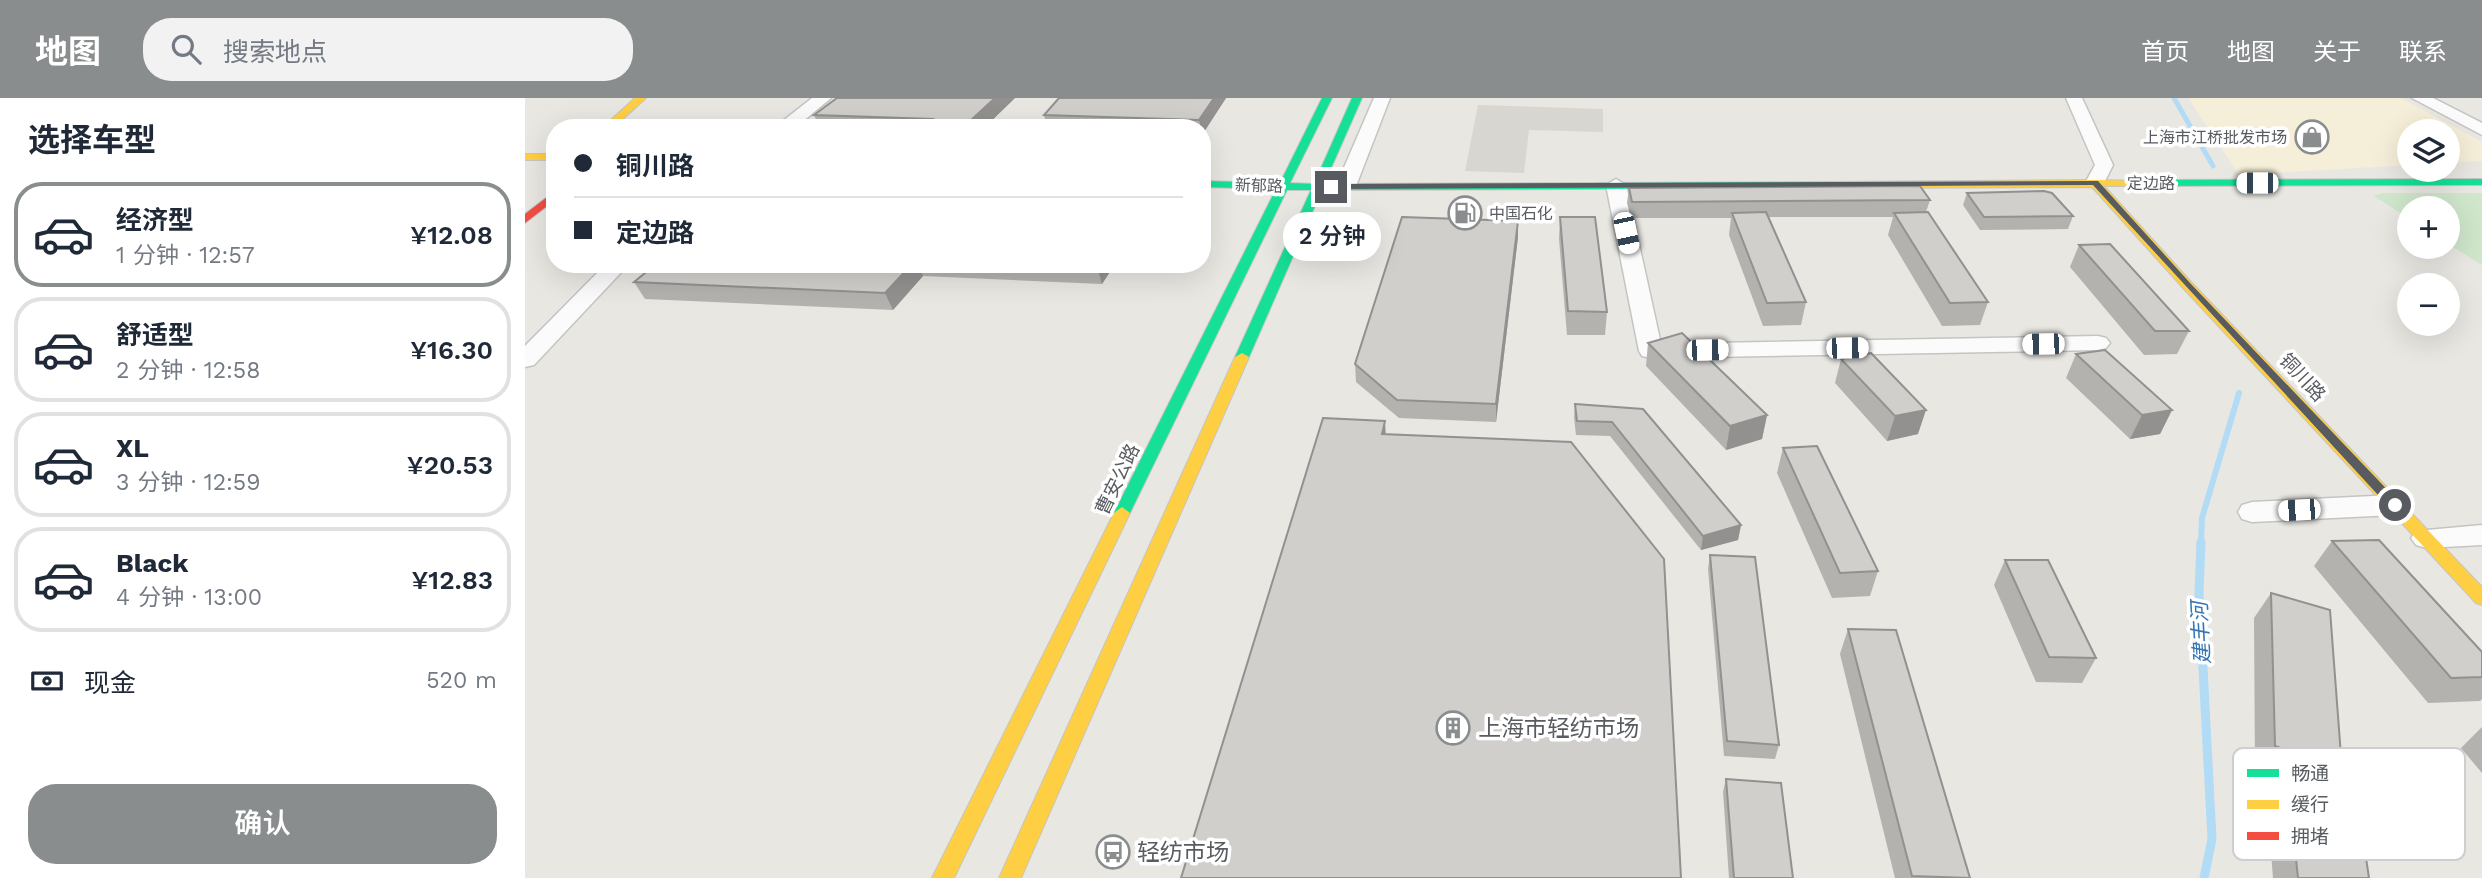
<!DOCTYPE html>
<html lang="zh">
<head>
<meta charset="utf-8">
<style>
	:root { --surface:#fff; --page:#f2f2f3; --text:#1f2937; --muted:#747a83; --line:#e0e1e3; --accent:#8a8d8e }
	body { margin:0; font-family:"Work Sans","Noto Sans SC",sans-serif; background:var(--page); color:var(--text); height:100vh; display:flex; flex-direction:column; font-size:26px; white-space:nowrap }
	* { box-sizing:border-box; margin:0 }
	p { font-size:23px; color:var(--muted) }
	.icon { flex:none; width:38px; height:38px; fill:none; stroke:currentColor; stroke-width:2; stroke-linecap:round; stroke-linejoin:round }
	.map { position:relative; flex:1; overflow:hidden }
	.panel { display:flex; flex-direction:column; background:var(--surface); width:525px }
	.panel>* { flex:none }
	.top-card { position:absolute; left:21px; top:21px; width:665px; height:154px; border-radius:28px; box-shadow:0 7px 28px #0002; display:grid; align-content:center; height:154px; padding:0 28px; background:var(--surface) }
	.fabs { position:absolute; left:1872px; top:21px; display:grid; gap:14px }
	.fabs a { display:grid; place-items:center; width:63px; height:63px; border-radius:50%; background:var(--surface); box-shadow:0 7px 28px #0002; font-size:35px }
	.end { position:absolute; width:32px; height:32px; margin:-16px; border:9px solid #585c61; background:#fff; box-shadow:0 0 0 4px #fff }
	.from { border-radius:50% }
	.bubble { position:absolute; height:49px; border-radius:24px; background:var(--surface); box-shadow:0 7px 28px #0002; font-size:23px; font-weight:600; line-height:49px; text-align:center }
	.car { position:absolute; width:21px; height:42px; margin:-21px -10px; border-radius:9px; box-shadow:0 0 5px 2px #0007; background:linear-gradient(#fff 24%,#345 0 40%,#fff 0 76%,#345 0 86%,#fff 0) }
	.top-card b { display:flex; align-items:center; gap:24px; height:66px; font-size:26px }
	.top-card b+b { border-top:2px solid var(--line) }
	.top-card i { width:18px; height:18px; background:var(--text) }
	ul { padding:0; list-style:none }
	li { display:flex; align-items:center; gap:21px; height:105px; margin:0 14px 10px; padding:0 14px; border:4px solid var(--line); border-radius:28px }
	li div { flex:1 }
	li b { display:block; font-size:26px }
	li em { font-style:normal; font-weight:600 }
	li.active { border-color:var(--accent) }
	li>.icon { width:63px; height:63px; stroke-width:1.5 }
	h2 { padding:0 28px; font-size:32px; line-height:84px }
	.pay { display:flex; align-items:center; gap:18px; height:77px; padding:0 28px; font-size:26px }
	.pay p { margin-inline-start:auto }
	.primary-button { display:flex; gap:14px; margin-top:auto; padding:14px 28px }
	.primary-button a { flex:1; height:80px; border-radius:28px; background:var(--accent); color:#fff; font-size:28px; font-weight:600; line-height:80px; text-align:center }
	header { display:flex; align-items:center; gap:42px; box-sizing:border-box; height:98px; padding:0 35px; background:var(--accent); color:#fff }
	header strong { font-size:33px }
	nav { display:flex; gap:38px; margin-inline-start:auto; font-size:24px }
	.search { width:490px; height:63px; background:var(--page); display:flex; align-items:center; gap:18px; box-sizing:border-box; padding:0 24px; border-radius:28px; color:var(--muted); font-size:26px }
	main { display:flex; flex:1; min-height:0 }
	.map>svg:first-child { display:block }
	.commercial { fill:#f5eed8 }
	.industrial { fill:#d8d6d1 }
	.green { fill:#cfe6cb }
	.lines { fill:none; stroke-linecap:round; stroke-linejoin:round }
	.stream-far2 { stroke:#b2dbf6; stroke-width:5 }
	.stream-far1 { stroke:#b2dbf6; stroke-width:6 }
	.stream { stroke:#b2dbf6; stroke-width:9 }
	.street-casing { stroke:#c5c4c3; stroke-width:3 }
	.fast-casing { stroke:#c5c5c4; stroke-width:2 }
	.slow-casing { stroke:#c5c5c4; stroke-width:2 }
	.jam-casing { stroke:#c5c5c4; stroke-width:2 }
	.street { fill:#fcfbfb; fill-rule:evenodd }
	.fast { fill:#16e098; fill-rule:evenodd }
	.slow { fill:#ffcf43; fill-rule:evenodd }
	.jam { fill:#f24e42; fill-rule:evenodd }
	.wall { fill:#b3b2af }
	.shaded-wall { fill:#92918f }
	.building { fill:#d0cfcc; stroke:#92918f; stroke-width:2 }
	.route { fill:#585c61 }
	.labels { text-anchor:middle; stroke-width:7; stroke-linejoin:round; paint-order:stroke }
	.far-poi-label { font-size:16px; fill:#585c61; stroke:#fff; text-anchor:end }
	.far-street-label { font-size:16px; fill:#585c61; stroke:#fff }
	.street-label { font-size:19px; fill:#585c61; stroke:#fff }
	.water-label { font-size:21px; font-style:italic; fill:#3577b5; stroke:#fff }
	.near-poi-label { font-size:23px; fill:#585c61; stroke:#fff; text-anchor:start }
	.key { fill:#fff; stroke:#cdced0; stroke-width:2 }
	.key-label { font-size:19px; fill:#585c61 }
</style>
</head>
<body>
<header>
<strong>地图</strong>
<div class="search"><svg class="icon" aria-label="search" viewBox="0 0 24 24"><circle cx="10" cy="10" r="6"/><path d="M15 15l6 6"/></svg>搜索地点</div>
<nav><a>首页</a><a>地图</a><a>关于</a><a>联系</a></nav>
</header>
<main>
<section class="panel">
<h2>选择车型</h2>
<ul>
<li class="active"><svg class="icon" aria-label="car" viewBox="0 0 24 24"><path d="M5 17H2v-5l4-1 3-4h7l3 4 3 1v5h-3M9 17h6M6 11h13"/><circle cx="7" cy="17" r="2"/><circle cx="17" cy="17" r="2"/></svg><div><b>经济型</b><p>1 分钟 · 12:57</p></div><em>¥12.08</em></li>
<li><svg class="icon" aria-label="car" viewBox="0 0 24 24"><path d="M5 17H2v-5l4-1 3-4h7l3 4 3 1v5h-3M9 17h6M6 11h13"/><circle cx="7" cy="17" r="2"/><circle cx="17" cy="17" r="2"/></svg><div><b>舒适型</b><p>2 分钟 · 12:58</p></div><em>¥16.30</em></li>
<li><svg class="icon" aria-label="car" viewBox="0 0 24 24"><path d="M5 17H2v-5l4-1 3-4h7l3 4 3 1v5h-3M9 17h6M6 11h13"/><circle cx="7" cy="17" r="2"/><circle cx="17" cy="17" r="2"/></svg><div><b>XL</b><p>3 分钟 · 12:59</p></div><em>¥20.53</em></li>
<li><svg class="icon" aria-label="car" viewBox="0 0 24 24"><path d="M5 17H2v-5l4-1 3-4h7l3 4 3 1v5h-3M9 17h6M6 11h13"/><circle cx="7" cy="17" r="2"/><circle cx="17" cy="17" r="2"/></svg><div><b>Black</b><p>4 分钟 · 13:00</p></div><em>¥12.83</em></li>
</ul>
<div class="pay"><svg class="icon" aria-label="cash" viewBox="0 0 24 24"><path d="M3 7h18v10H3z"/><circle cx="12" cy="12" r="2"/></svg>现金<p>520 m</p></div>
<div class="primary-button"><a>确认</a></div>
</section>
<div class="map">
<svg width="1957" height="780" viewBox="0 0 1957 780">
	<rect width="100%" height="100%" fill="#e8e7e2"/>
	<path class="commercial" d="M1663,0H1876L1957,44V63L1923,65V33H1885V67L1714,77Z"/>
	<path class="industrial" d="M953,7L1078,11V34L1004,32L999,75L940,73Z"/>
	<path class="green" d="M1857,95H1957V167L1923,146V110H1885V121L1849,98Z"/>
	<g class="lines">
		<path class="stream-far2" d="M1649,0L1688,68"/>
		<path class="stream-far1" d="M1676,445L1677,420L1714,295"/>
		<path class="stream" d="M1676,444L1674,494L1687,741L1679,780"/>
		<defs>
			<path id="street" d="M287,0H306L270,30H249Z
				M849,0H865L831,88L821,94L814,92L811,88Z
				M1541,0H1557L1588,67L1577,89L1570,91L1560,85L1570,67Z
				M1887,0H1908L1957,25V37Z
				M1091,81L1101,87L1136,246L1573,238L1581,240L1585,245L1581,250L1573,252L1126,260L1117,258L1114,253L1081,87Z
				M81,166H104L9,267L0,269V248Z
				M1869,397L1879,400L1883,407L1879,414L1869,417L1727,424L1717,421L1713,414L1717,407L1727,404Z
				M1957,427V447L1901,450L1891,447L1886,440L1891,433Z"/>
			<path id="fast" d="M797,0H807L765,85L789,86L827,0H837L799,86L1306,84L1311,87L1306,90L797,92L724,259L722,262H712L710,259L786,92H762L605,415L597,421L591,419L589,415L751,91L677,89V83L755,85Z
				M1957,81V87L1614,88L1609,85L1614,82Z"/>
			<path id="slow" d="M110,0H121L88,30H77Z
				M0,56H30V62H0Z
				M1570,82L1618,83L1619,85L1614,88H1579L1667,185L1957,489V507L1951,505L1659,191L1567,89L1306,90L1301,87L1306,84Z
				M717,255L724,259L496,780H474L710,259Z
				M597,409L605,415L429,780H407L589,415Z"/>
			<path id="jam" d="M30,93V102L0,125V116Z"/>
		</defs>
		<use href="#street" class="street-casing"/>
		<use href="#fast" class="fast-casing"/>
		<use href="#slow" class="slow-casing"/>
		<use href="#jam" class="jam-casing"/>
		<use href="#street" class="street"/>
		<use href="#fast" class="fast"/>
		<use href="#slow" class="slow"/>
		<use href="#jam" class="jam"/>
	</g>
	<path class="wall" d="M490,0L459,30H295L289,17Z
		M534,0H701L677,37V30H522L519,17Z
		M1104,90L1405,102L1401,114L1463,204L1455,227L1417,228L1363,137L1368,119H1244L1281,204L1276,227L1238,228L1204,137L1206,120H1106L1102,105Z
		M1442,95L1548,118L1543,131L1455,132L1438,107Z
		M1035,119L1082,214L1080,237H1042L1034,141Z
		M993,139L971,324L874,320L831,284L830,266Z
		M1554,147L1664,233L1652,256L1619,257L1545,169Z
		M131,166H590L577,186L398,178L368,212L120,201L109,184Z
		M1123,245L1242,317L1237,341L1201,352L1121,268Z
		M1551,256L1647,312L1635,336L1605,341L1541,280Z
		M1316,261L1393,336L1362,343L1310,285Z
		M1050,306L1118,311L1216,427L1213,442L1176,452L1085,338L1051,337L1049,319Z
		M1258,350L1353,473L1345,498L1307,500L1252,375Z
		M1807,443L1957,554V601L1955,603L1903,605L1789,468Z
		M1185,457L1254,647L1250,661L1199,658L1183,471Z
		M1480,462L1571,560L1557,585L1511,584L1469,487Z
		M1746,495L1817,671L1795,695L1730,673L1729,520Z
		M1323,531L1445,780H1370L1315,556Z
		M1957,629V675L1936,650Z
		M1201,681L1268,780H1204L1198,694Z
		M1764,694L1844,780H1748L1743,718Z"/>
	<path class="shaded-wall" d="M470,0H490L459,30H447L445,23Z
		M689,0H701L677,37V30H676L674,22Z
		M430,23L433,30H427L426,26Z
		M993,123V139L971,324V306Z
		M387,166H393L398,178L368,212L360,195Z
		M574,166H590L577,186L572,169Z
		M1401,312L1393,336L1362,343L1370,318Z
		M1647,312L1635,336L1605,341L1617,317Z
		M1242,317L1237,341L1201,352L1205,328Z
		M860,323L861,341L857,336Z
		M1216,427L1213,442L1176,452L1178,438Z"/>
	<path class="building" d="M312,0H470L445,23H430L426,26L405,27L408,21L289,17Z
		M534,0H689L674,22L519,17Z
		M1395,88L1405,102L1107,104L1104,90Z
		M1519,93L1527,95L1548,118L1459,119L1442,95Z
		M1241,114L1281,204L1242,205L1207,115Z
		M1403,114L1463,204L1425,205L1369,115Z
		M877,119L993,123L971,306L872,302L830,266Z
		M1035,119H1070L1082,214L1043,213Z
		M1585,146L1664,233H1630L1554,147Z
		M131,166H387L360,195L109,184Z
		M508,166H574L572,169Z
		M1157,235L1242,317L1205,328L1123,245Z
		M1580,252L1647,312L1617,317L1551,256Z
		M1346,255L1401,312L1370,318L1316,261Z
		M1050,306L1118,311L1216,427L1178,438L1087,324L1052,323Z
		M798,320L860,323L857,336L1046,344L1139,461L1156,780H656Z
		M1292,348L1353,473L1315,475L1258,350Z
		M1854,442L1957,554V579L1926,580L1807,443Z
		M1185,457L1230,459L1254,647L1202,643Z
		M1480,462H1523L1571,560L1524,559Z
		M1746,495L1805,512L1817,671L1750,648Z
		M1323,531L1371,532L1445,780L1387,778Z
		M1201,681L1256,685L1268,780H1209Z
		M1764,694L1835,719L1844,780H1773Z"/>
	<path class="route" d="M1573,83L1666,186L1874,404V410H1865L1568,87L806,91L802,89L806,86Z"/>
	<defs>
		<symbol id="shop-ring" viewBox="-11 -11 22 22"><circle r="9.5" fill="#fff" stroke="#8a8d8e" stroke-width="1.5"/><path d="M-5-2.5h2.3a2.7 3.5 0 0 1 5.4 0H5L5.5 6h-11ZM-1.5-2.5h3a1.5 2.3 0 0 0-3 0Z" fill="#8a8d8e"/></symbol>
		<symbol id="fuel-ring" viewBox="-11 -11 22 22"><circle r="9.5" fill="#fff" stroke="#8a8d8e" stroke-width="1.5"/><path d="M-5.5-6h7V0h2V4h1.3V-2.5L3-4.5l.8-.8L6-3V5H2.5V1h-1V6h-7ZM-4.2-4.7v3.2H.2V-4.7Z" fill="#8a8d8e"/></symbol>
		<symbol id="building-ring" viewBox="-11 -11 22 22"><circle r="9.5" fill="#fff" stroke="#8a8d8e" stroke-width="1.5"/><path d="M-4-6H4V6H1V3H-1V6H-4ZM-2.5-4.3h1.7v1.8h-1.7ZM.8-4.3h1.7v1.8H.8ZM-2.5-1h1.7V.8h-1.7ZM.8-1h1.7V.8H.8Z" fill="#8a8d8e"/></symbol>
		<symbol id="bus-ring" viewBox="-11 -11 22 22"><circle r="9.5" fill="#fff" stroke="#8a8d8e" stroke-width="1.5"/><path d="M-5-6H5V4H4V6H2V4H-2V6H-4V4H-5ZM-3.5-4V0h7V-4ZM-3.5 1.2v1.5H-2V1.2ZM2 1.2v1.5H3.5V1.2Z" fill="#8a8d8e"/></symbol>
	</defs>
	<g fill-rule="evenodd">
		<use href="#shop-ring" x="1768" y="20" width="38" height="38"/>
		<use href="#fuel-ring" x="921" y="96" width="38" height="38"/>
		<use href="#building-ring" x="909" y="611" width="38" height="38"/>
		<use href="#bus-ring" x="569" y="735" width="38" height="38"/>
	</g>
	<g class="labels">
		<g class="far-poi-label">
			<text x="1762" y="45">上海市江桥批发市场</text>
			<text x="964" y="121" text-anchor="start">中国石化</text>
		</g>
		<g class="far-street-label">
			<text x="1626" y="91">定边路</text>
			<text transform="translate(734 87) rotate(2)" y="6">新郁路</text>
		</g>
		<g class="street-label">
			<text transform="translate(1778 279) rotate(47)" y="7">铜川路</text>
			<text transform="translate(592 381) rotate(-64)" y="7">曹安公路</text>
		</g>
		<g class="water-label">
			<text transform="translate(1676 535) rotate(-93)" y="7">建丰河</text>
		</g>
		<g class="near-poi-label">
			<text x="953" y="638">上海市轻纺市场</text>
			<text x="612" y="762">轻纺市场</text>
		</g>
	</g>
	<rect x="1708" y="650" width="232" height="112" rx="10" class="key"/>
	<rect x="1722" y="671" width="32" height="8" fill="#16e098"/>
	<rect x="1722" y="702" width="32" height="9" fill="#ffcf43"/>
	<rect x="1722" y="734" width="32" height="8" fill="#f24e42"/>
	<g class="key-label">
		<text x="1766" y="682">畅通</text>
		<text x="1766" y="713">缓行</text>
		<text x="1766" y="745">拥堵</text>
	</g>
</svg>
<div class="fabs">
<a><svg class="icon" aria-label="layers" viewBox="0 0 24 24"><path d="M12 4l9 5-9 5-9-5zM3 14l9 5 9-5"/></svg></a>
<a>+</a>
<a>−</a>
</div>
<i class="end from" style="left:1870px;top:407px"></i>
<i class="end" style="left:806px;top:89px"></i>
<div class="bubble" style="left:758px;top:114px;width:98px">2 分钟</div>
<i class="car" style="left:1732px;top:85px;rotate:270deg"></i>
<i class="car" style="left:1101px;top:135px;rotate:168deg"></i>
<i class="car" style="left:1518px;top:246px;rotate:269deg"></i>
<i class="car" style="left:1322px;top:250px;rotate:89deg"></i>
<i class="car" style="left:1182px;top:252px;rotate:89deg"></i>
<i class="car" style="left:1774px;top:412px;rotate:267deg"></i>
<div class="top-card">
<b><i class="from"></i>铜川路</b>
<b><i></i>定边路</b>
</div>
</div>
</main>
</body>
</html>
